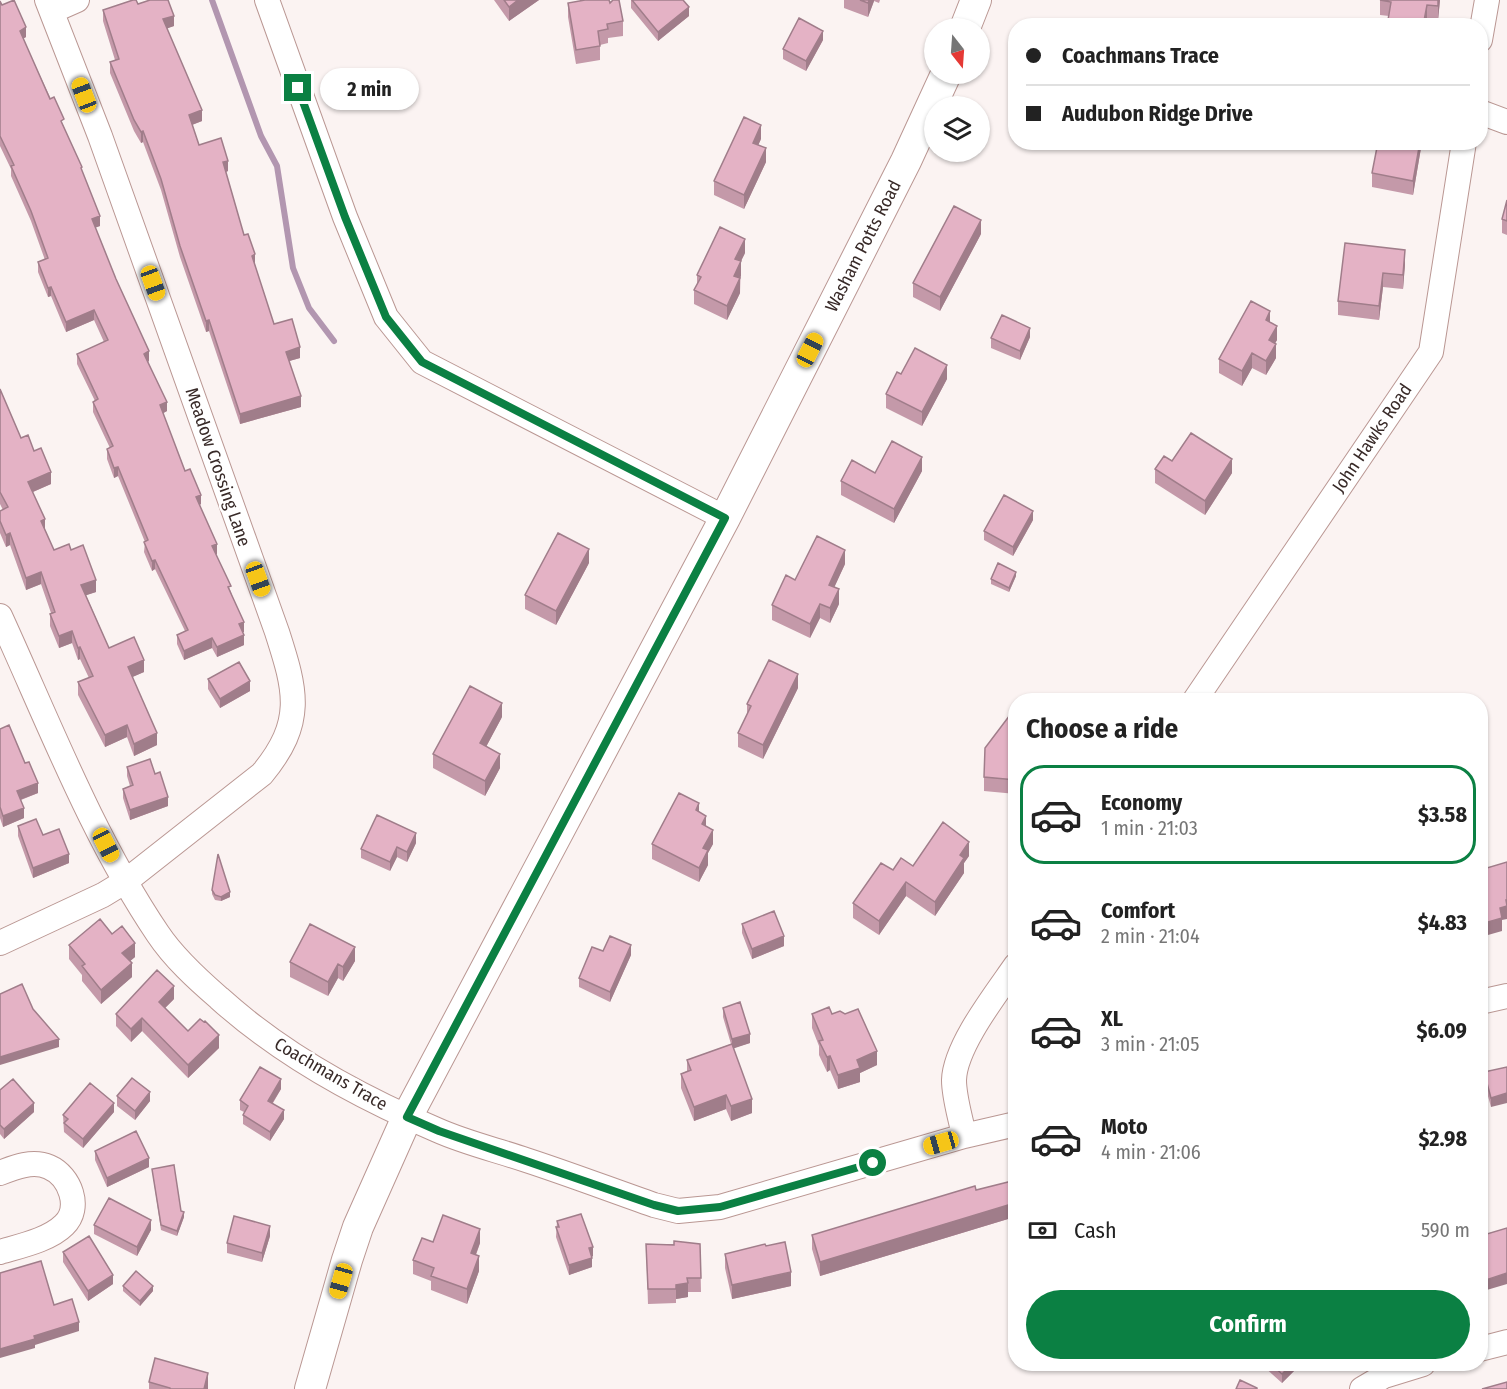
<!DOCTYPE html>
<html lang="en">
<head>
<meta charset="utf-8">
<style>
	:root { --surface:#fff; --page:#f6f6f6; --text:#222; --muted:#767676; --line:#e0e0e0; --accent:#0b8043 }
	body { margin:0; font-family:"Fira Sans Condensed",sans-serif; background:var(--page); color:var(--text); height:100vh; display:flex; flex-direction:column; font-size:22px; white-space:nowrap }
	* { box-sizing:border-box; margin:0 }
	p { font-size:20px; color:var(--muted) }
	.icon { flex:none; width:33px; height:33px; fill:none; stroke:currentColor; stroke-width:2; stroke-linecap:round; stroke-linejoin:round }
	.map { position:relative; flex:1; overflow:hidden }
	.drawer { position:absolute; left:1008px; top:693px; width:480px; height:678px; display:flex; flex-direction:column; background:var(--surface); border-radius:24px; box-shadow:0 2px 4px #0004 }
	.drawer>* { flex:none }
	.banner { position:absolute; left:1008px; top:18px; width:480px; height:132px; border-radius:24px; box-shadow:0 2px 4px #0004; display:grid; align-content:center; height:132px; padding:0 18px; background:var(--surface) }
	.needle { width:39px; rotate:163deg }
	.tools { position:absolute; left:924px; top:18px; display:grid; gap:12px }
	.tools a { display:grid; place-items:center; width:66px; height:66px; border-radius:50%; background:var(--surface); box-shadow:0 2px 4px #0004; font-size:30px }
	.end { position:absolute; width:27px; height:27px; margin:-14px; border:8px solid #0b8043; background:#fff; box-shadow:0 0 0 3px #fff }
	.from { border-radius:50% }
	.bubble { position:absolute; height:42px; border-radius:21px; background:var(--surface); box-shadow:0 2px 4px #0004; font-size:20px; font-weight:700; line-height:42px; text-align:center }
	.car { position:absolute; width:18px; height:36px; margin:-18px -9px; border-radius:8px; box-shadow:0 0 4px 2px #0007; background:linear-gradient(#f5c518 24%,#345 0 40%,#f5c518 0 76%,#345 0 86%,#f5c518 0) }
	.banner b { display:flex; align-items:center; gap:21px; height:57px; font-size:22px }
	.banner b+b { border-top:2px solid var(--line) }
	.banner i { width:15px; height:15px; background:var(--text) }
	ul { padding:0; list-style:none }
	li { display:flex; align-items:center; gap:18px; height:99px; margin:0 12px 9px; padding:0 6px; border:3px solid transparent; border-radius:24px }
	li div { flex:1 }
	li b { display:block; font-size:22px }
	li em { font-style:normal; font-weight:700 }
	li.selected { border-color:var(--accent) }
	li>.icon { width:54px; height:54px; stroke-width:1.5 }
	h2 { padding:0 18px; font-size:27px; line-height:72px }
	.pay { display:flex; align-items:center; gap:15px; height:66px; padding:0 18px; font-size:22px }
	.pay p { margin-inline-start:auto }
	.cta { display:flex; gap:12px; margin-top:auto; padding:12px 18px }
	.cta a { flex:1; height:69px; border-radius:36px; background:var(--accent); color:#fff; font-size:24px; font-weight:700; line-height:69px; text-align:center }
	.map>svg:first-child { display:block }
	.lines { fill:none; stroke-linecap:round; stroke-linejoin:round }
	.stream { stroke:#b296b0; stroke-width:6 }
	.minor-casing { stroke:#ba9793; stroke-width:26 }
	.tertiary-casing { stroke:#ba9793; stroke-width:32 }
	.minor { stroke:#fff; stroke-width:24 }
	.tertiary { stroke:#fff; stroke-width:30 }
	.wall { fill:#c499a9 }
	.shaded-wall { fill:#a07d8a }
	.building { fill:#e4b2c5; stroke:#a07d8a; stroke-width:1.5 }
	.route { stroke:#0b8043; stroke-width:8 }
	.labels { text-anchor:middle; stroke-width:5; stroke-linejoin:round; paint-order:stroke }
	.street-label { font-size:18px; fill:#382a28; stroke:#fff }
</style>
</head>
<body>
<div class="map">
<svg width="1507" height="1389" viewBox="0 0 1507 1389">
	<rect width="100%" height="100%" fill="#fbf3f2"/>
	<g class="lines">
		<path class="stream" d="M212,0L261,136L277,166L293,268L309,308L334,341"/>
		<defs>
			<path id="minor" d="M267,0L345,217L386,317L422,362L725,518
				M52,11L77,0
				M1480,40L1487,0
				M1480,112L1507,122
				M0,616C49,723 92,836 158,934C174,958 197,979 219,998C282,1055 359,1097 437,1130C466,1143 497,1150 526,1160C569,1174 611,1190 654,1205L678,1211L720,1207L964,1136L1016,1124
				M1195,700L1431,352L1464,142
				M0,943L103,895L126,881L262,774C305,722 296,691 277,632L100,136L47,0
				M1480,1002L1507,996
				M964,1136C961,1119 954,1098 954,1080C955,1046 996,994 1016,965
				M0,1173C15,1167 33,1160 49,1167C70,1176 82,1208 64,1225C49,1240 20,1246 0,1252
				M1480,1349L1507,1342
				M1362,1389L1384,1376L1423,1364"/>
			<path id="tertiary" d="M965,28L976,0
				M310,1389L347,1260L358,1227L407,1117L725,518L906,161L946,74"/>
		</defs>
		<use href="#minor" class="minor-casing"/>
		<use href="#tertiary" class="tertiary-casing"/>
		<use href="#minor" class="minor"/>
		<use href="#tertiary" class="tertiary"/>
	</g>
	<path class="wall" d="M494,0H539L509,21Z
		M631,0H683L689,16L658,41L631,8Z
		M844,0H880L879,3L874,1L868,17L844,8Z
		M1380,0H1440L1438,20L1427,19L1426,26H1387L1389,16L1380,15Z
		M0,1L2,5L26,37L23,39L64,127L82,172L100,226L95,227L149,361L148,362L167,411L163,413L185,471L201,504L200,505L217,554H216L231,592L244,632H243L244,645L217,657L212,648L184,660L177,644V635L185,631L155,569L152,571L144,552L145,542L118,476L114,478L107,459V449L110,448L93,412V402L95,401L77,364V354L104,342L94,320L66,332L51,296L48,297L38,272V262L45,260L31,221L11,176V169L0,146Z
		M568,3H610L623,21V36L608,38V43L600,45V60L576,64L568,17Z
		M138,4L174,26L167,28L202,121L192,125L199,145L228,171L226,172L244,235L255,265L274,324L300,358L289,361L301,407L240,424L209,331L206,332L180,257L161,190L143,142L141,143L134,131L110,73V62L115,60L103,21V10Z
		M823,40L806,71L783,59V49Z
		M761,139L758,145L766,162L744,209L714,195V181Z
		M1378,142H1422L1413,195L1372,187V173Z
		M1507,200V235L1502,233V219Z
		M981,234L940,311L913,297V283Z
		M1345,243L1405,264L1403,289L1383,287L1379,320L1338,315V301Z
		M745,253L741,261L740,293L727,320L694,304V290L697,285V275Z
		M1270,322L1277,340L1275,343L1276,358L1266,375L1252,368L1242,386L1219,373V359Z
		M1030,337L1020,360L991,348V338Z
		M947,379L922,426L886,408V394Z
		M0,389L21,438L34,451L51,484L33,492L45,530L54,550H71L96,592L86,595L109,648L144,672L132,677L157,745L134,756L127,737L105,747L78,695V682L89,678L80,659L78,660L72,643L59,648L50,626V614L51,613L41,584L26,590L10,545L6,547L0,533V511L3,510L0,504Z
		M1172,461L1232,473L1205,515L1155,483V469Z
		M922,471L894,523L841,495V481L875,473Z
		M1033,520L1013,556L984,540V531Z
		M589,563L556,625L525,609V595Z
		M845,564L834,587L839,604L830,623L820,618L810,638L772,620V605L795,580Z
		M1016,576L1009,592L991,584V579Z
		M208,679L250,691L220,708L208,689Z
		M798,688L763,759L738,747V733L747,716V704Z
		M1016,707V794L984,791V777Z
		M502,717L486,747L500,768L485,796L433,768V754Z
		M0,729L38,793L21,800L24,818L3,827L0,818Z
		M127,767L168,806L130,820L123,798V789L130,786L127,776Z
		M699,812L713,844L708,853V865L699,882L652,859V844Z
		M18,826L43,835L69,863L33,878L18,836Z
		M416,843L407,862L397,857L390,871L361,858V849Z
		M969,856L964,863V873L935,916L906,896L879,935L853,918V903L893,870Z
		M212,890L230,897L221,901L215,900L212,894Z
		M742,924L784,946L752,959L742,933Z
		M112,934L135,957L130,961L132,977L101,1004L82,981V975L69,959V945Z
		M603,951L631,955L610,1002L579,987V978Z
		M355,961L343,981L338,978L328,996L290,977V962Z
		M174,999L165,1008L188,1031L219,1048L188,1078L142,1031L131,1042L116,1026V1014Z
		M723,1008L750,1043L733,1048L752,1113L731,1121L726,1109L694,1121L681,1088V1074L687,1071V1060L731,1044L723,1017Z
		M812,1014H832L877,1065L860,1073V1082L838,1089L830,1070L827,1072L819,1055V1046L812,1028Z
		M1507,1067L1491,1107L1484,1082V1072Z
		M281,1089L273,1103L284,1119L270,1141L243,1124V1115L244,1112L240,1110V1100Z
		M0,1090L34,1112L4,1139L0,1134Z
		M117,1096L150,1101L135,1120L117,1106Z
		M114,1112L83,1148L64,1132L63,1115Z
		M95,1151L149,1167L107,1187L95,1160Z
		M152,1169L184,1217L177,1236L161,1230Z
		M1016,1180V1220L1008,1221V1219L820,1276L812,1249V1235L976,1190Z
		M557,1221L593,1256L592,1257V1267L569,1275L556,1237Z
		M94,1225L151,1230L137,1256L94,1234Z
		M270,1236L262,1262L227,1253V1243Z
		M433,1242L480,1243L476,1255L479,1271L467,1304L431,1290V1281L413,1274V1260Z
		M646,1244H700L701,1292H688V1297L676,1299V1303L648,1304Z
		M63,1252L113,1284L88,1301L63,1262Z
		M725,1254L791,1286L732,1299L725,1268Z
		M123,1286L153,1291L140,1306L123,1291Z
		M1261,1364H1301L1282,1383Z
		M149,1382L208,1387V1389H149Z"/>
	<path class="shaded-wall" d="M518,0H539L509,21V7Z
		M869,0H874V1L868,17V3Z
		M1438,0H1440L1438,20Z
		M1427,5V19L1426,26H1423Z
		M689,7V16L658,41V32Z
		M174,16V26L163,30V19Z
		M26,27V37L20,40V31Z
		M823,31V40L806,71V61Z
		M202,110V121L189,126V115Z
		M761,125V139L753,157V143Z
		M143,131V142L141,143V132Z
		M1420,142H1422L1413,195V181Z
		M766,148V162L744,209V195Z
		M228,161V171L223,173V162Z
		M100,216V226L92,229V219Z
		M981,220V234L940,311V297Z
		M745,239V253L735,273V259Z
		M1405,250V264L1403,289V275Z
		M255,254V265L252,267V256Z
		M741,261V276L734,290V276Z
		M1383,273V287L1379,320V306Z
		M740,278V293L727,320V306Z
		M51,287V296L48,297V288Z
		M94,310V320L66,332V322Z
		M1270,311V326L1266,320Z
		M209,320V331L206,332V321Z
		M1277,326V340L1269,354V340Z
		M1030,328V337L1020,360V351Z
		M1276,344V358L1266,375V361Z
		M300,347V358L286,362V352Z
		M149,351V361L144,363V354Z
		M1252,353V368L1242,386V371Z
		M947,365V379L922,426V412Z
		M301,396V407L240,424V414Z
		M167,402V411L160,415V405Z
		M922,457V471L894,523V509Z
		M1232,459V473L1205,515V501Z
		M118,467V476L114,478V468Z
		M51,472V484L28,494V482Z
		M201,495V504L196,506V497Z
		M1033,511V520L1013,556V547Z
		M45,519V531L41,521Z
		M10,533V545L6,547V535Z
		M217,544V554L212,556V546Z
		M589,549V563L556,625V611Z
		M845,550V564L829,599V585Z
		M155,560V569L152,571V561Z
		M41,572V584L26,590V578Z
		M1016,572V576L1009,592V588Z
		M96,580V592L81,597V585Z
		M839,589V604L830,623V608Z
		M820,604V618L810,638V624Z
		M244,622V632L239,634V624Z
		M72,631V643L59,648V636Z
		M244,635V645L217,657V647Z
		M212,638V648L184,660V651Z
		M80,647V659L78,660V648Z
		M144,660V672L128,679V667Z
		M798,674V688L763,759V745Z
		M250,681V691L220,708V699Z
		M502,703V717L480,758V743Z
		M127,725V737L105,747V735Z
		M157,733V745L134,756V744Z
		M500,754V768L485,796V781Z
		M38,783V793L17,801V791Z
		M168,797V806L130,820V810Z
		M699,803V817L696,810Z
		M24,808V818L3,827V816Z
		M706,816V830L702,824Z
		M713,830V844L708,853V865L699,882V868L703,848Z
		M416,833V843L407,862V852Z
		M969,842V856L964,863V873L935,916V902L960,855Z
		M397,847V857L390,871V862Z
		M69,854V863L33,878V868Z
		M906,882V896L879,935V921Z
		M230,892V897L221,901V897Z
		M1506,900H1507V919L1502,920V931L1481,937V924L1500,908Z
		M784,936V946L752,959V949Z
		M135,943V957L122,968V953Z
		M631,945V955L610,1002V992Z
		M355,947V961L343,981V967Z
		M132,963V977L101,1004V990Z
		M338,964V978L328,996V982Z
		M174,986V999L159,1014V1002Z
		M142,1018V1031L131,1042V1029Z
		M750,1034V1043L732,1049V1039Z
		M219,1035V1048L188,1078V1065Z
		M59,1039V1047L0,1065V1057Z
		M877,1051V1065L860,1073V1082L838,1089V1075L857,1060Z
		M830,1056V1070L827,1072V1057Z
		M281,1079V1089L268,1110V1101Z
		M150,1092V1101L135,1120V1111Z
		M1507,1093V1103L1491,1107V1098Z
		M726,1095V1109L694,1121V1107Z
		M752,1099V1113L731,1121V1106Z
		M34,1103V1112L4,1139V1129Z
		M114,1103V1112L83,1148V1139Z
		M284,1110V1119L270,1141V1132Z
		M149,1158V1167L107,1187V1178Z
		M1008,1205V1219L820,1276V1262Z
		M184,1212V1217L177,1236V1231Z
		M151,1220V1230L137,1256V1247Z
		M270,1226V1236L262,1262V1253Z
		M480,1229V1243L471,1267V1253Z
		M593,1247V1256L589,1257V1248Z
		M479,1256V1271L467,1304V1289Z
		M592,1258V1267L569,1275V1265Z
		M791,1272V1286L732,1299V1285Z
		M1507,1273V1284L1480,1292V1282Z
		M113,1275V1284L88,1301V1291Z
		M688,1283V1297L676,1299V1285Z
		M153,1286V1291L140,1306V1301Z
		M79,1322V1331L35,1345V1348L0,1358V1349L34,1336Z
		M1292,1364H1301L1282,1383V1374Z
		M208,1373V1389H204Z"/>
	<path class="building" d="M14,0L26,27L20,31L50,99L54,97L64,119L61,121L82,167L81,168L100,216L92,219L116,279L149,351L144,354L167,402L160,405L185,471L190,469L201,495L196,497L217,544L212,546L231,586L228,587L244,622L239,624L244,635L217,647L212,638L184,651L177,635L188,630L155,560L152,561L144,542L148,540L118,467L114,468L107,449L113,446L93,402L98,399L77,354L108,340L94,310L66,322L51,287L48,288L38,262L48,258L31,211L11,166L14,165L0,136V1L2,5Z
		M133,0H136L138,4L150,0H168L174,16L163,19L202,110L189,115L199,145L221,138L228,161L223,162L244,235L248,234L255,254L252,256L274,324L292,319L300,347L286,352L301,396L240,414L209,320L206,321L180,246L161,179L143,131L141,132L134,120L110,62L119,59L103,10Z
		M504,0H518L509,7Z
		M585,0H609L610,3L613,0H619L623,21L607,24L608,29L598,31L600,46L576,50L568,3Z
		M632,0H683L689,7L658,32Z
		M860,0H869L868,3Z
		M1380,0H1438V6L1427,5L1423,26H1387L1391,2Z
		M799,18L823,31L806,61L783,49Z
		M744,117L761,125L753,143L766,148L744,195L714,181Z
		M1378,142H1420L1413,181L1372,173Z
		M1507,200V221L1502,219Z
		M954,206L981,220L940,297L913,283Z
		M720,227L745,239L735,259L741,261L734,276L740,278L727,306L694,290L701,277L697,275Z
		M1345,243L1405,250L1403,275L1383,273L1379,306L1338,301Z
		M1251,301L1270,311L1266,320L1277,326L1269,340L1276,344L1266,361L1252,353L1242,371L1219,359Z
		M1002,315L1030,328L1020,351L991,338Z
		M915,348L947,365L922,412L886,394L897,372L901,374Z
		M0,389L21,438L28,435L34,451L41,448L51,472L28,482L45,519L41,521L54,550L69,544L71,550L83,545L96,580L81,585L109,648L134,637L144,660L128,667L157,733L134,744L127,725L105,735L78,682L93,676L80,647L78,648L72,631L59,636L50,614L55,612L41,572L26,578L10,533L6,535L0,521V511L8,507L0,492Z
		M1191,433L1232,459L1205,501L1155,469L1164,456L1172,461Z
		M892,441L922,457L894,509L841,481L852,460L875,473Z
		M1004,495L1033,511L1013,547L984,531Z
		M558,533L589,549L556,611L525,595Z
		M817,536L845,550L829,585L839,589L830,608L820,604L810,624L772,605L786,575L795,580Z
		M998,563L1016,572L1009,588L991,579Z
		M769,660L798,674L763,745L738,733L751,706L747,704Z
		M239,662L250,681L220,699L208,679Z
		M470,686L502,703L480,743L500,754L485,781L433,754Z
		M1016,707V780L984,777L985,748Z
		M9,725L25,763L29,762L38,783L17,791L24,808L3,816L0,807V729Z
		M150,759L155,774L160,772L168,797L130,810L123,789L133,785L127,767Z
		M679,793L699,803L696,810L706,816L702,824L713,830L703,848L708,850L699,868L652,844Z
		M377,815L416,833L407,852L397,847L390,862L361,849Z
		M36,819L43,835L59,829L69,854L33,868L18,826Z
		M943,822L969,842L960,855L964,858L935,902L906,882L879,921L853,903L881,863L893,870L901,858L913,866Z
		M218,854L230,892L221,897L215,895L212,890Z
		M1507,862V900H1506L1507,906L1500,908L1502,918L1481,924L1480,870Z
		M774,911L784,936L752,949L742,924Z
		M100,919L112,934L122,926L135,943L122,953L132,963L101,990L82,966L85,964L69,945Z
		M310,924L355,947L343,967L338,964L328,982L290,962Z
		M610,936L631,945L610,992L579,978L592,947L603,951Z
		M157,970L174,986L159,1002L188,1031L200,1019L204,1022L205,1021L219,1035L188,1065L142,1018L131,1029L116,1014Z
		M22,984L33,1009L59,1039L0,1057V994Z
		M740,1002L750,1034L732,1039L723,1008Z
		M829,1007L832,1014L840,1011L845,1014L858,1009L877,1051L857,1060L860,1068L838,1075L830,1056L827,1057L819,1041L823,1040L812,1014Z
		M732,1044L752,1099L731,1106L726,1095L694,1107L681,1074L691,1070L687,1060Z
		M260,1067L281,1079L268,1101L284,1110L270,1132L243,1115L248,1106L240,1100Z
		M1507,1067V1093L1491,1098L1484,1072Z
		M132,1078L150,1092L135,1111L117,1096Z
		M13,1079L34,1103L4,1129L0,1125V1090Z
		M90,1083L114,1103L83,1139L64,1123L68,1119L63,1115Z
		M136,1131L149,1158L107,1178L95,1151Z
		M174,1165L181,1211L184,1212L177,1231L161,1225L152,1169Z
		M1016,1180V1205L1008,1207V1205L820,1262L812,1235L975,1186L976,1190Z
		M109,1198L151,1220L137,1247L94,1225Z
		M581,1214L593,1247L589,1248L592,1258L569,1265L556,1227H559L557,1221Z
		M443,1215L480,1229L471,1253L479,1256L467,1289L431,1276L434,1268L413,1260L422,1238L433,1242Z
		M234,1216L270,1226L262,1253L227,1243Z
		M1507,1228V1273L1480,1282V1236Z
		M89,1236L113,1275L88,1291L63,1252Z
		M674,1241L700,1244L701,1278H687L688,1283L676,1285V1289H648L646,1244L674,1245Z
		M785,1242L791,1272L732,1285L725,1254L765,1244L766,1246Z
		M41,1261L54,1305L72,1299L79,1322L34,1336L35,1339L0,1349V1273Z
		M136,1271L153,1286L140,1301L123,1286Z
		M155,1358L208,1373L204,1389H170V1388L149,1382Z
		M1271,1364H1292L1282,1374Z
		M1240,1380L1257,1388V1389H1236Z
		M1507,1382V1389H1482Z"/>
	<g class="lines">
		<path class="route" d="M298,88L345,217L386,317L422,362L725,518L407,1117L439,1131L654,1205L678,1211L720,1207L873,1163"/>
	</g>
	<g class="labels">
		<g class="street-label">
			<text transform="translate(863 246) rotate(-63)" y="6">Washam Potts Road</text>
			<text transform="translate(1372 438) rotate(-56)" y="6">John Hawks Road</text>
			<text transform="translate(218 467) rotate(71)" y="6">Meadow Crossing Lane</text>
			<text transform="translate(331 1074) rotate(30)" y="6">Coachmans Trace</text>
		</g>
	</g>
</svg>
<div class="tools">
<a><svg class="needle" viewBox="-14 -14 28 28"><path d="M0-13l5 13h-10z" fill="#e53935"/><path d="M0 13l5-13h-10z" fill="#767676"/></svg></a>
<a><svg class="icon" aria-label="layers" viewBox="0 0 24 24"><path d="M12 4l9 5-9 5-9-5zM3 14l9 5 9-5"/></svg></a>
</div>
<i class="end from" style="left:873px;top:1163px"></i>
<i class="end" style="left:298px;top:88px"></i>
<div class="bubble" style="left:320px;top:68px;width:99px">2 min</div>
<i class="car" style="left:84px;top:95px;rotate:339deg"></i>
<i class="car" style="left:153px;top:283px;rotate:160deg"></i>
<i class="car" style="left:810px;top:350px;rotate:27deg"></i>
<i class="car" style="left:258px;top:579px;rotate:160deg"></i>
<i class="car" style="left:106px;top:845px;rotate:153deg"></i>
<i class="car" style="left:941px;top:1143px;rotate:254deg"></i>
<i class="car" style="left:341px;top:1281px;rotate:196deg"></i>
<div class="banner">
<b><i class="from"></i>Coachmans Trace</b>
<b><i></i>Audubon Ridge Drive</b>
</div>
<section class="drawer">
<h2>Choose a ride</h2>
<ul>
<li class="selected"><svg class="icon" aria-label="car" viewBox="0 0 24 24"><path d="M5 17H2v-5l4-1 3-4h7l3 4 3 1v5h-3M9 17h6M6 11h13"/><circle cx="7" cy="17" r="2"/><circle cx="17" cy="17" r="2"/></svg><div><b>Economy</b><p>1 min · 21:03</p></div><em>$3.58</em></li>
<li><svg class="icon" aria-label="car" viewBox="0 0 24 24"><path d="M5 17H2v-5l4-1 3-4h7l3 4 3 1v5h-3M9 17h6M6 11h13"/><circle cx="7" cy="17" r="2"/><circle cx="17" cy="17" r="2"/></svg><div><b>Comfort</b><p>2 min · 21:04</p></div><em>$4.83</em></li>
<li><svg class="icon" aria-label="car" viewBox="0 0 24 24"><path d="M5 17H2v-5l4-1 3-4h7l3 4 3 1v5h-3M9 17h6M6 11h13"/><circle cx="7" cy="17" r="2"/><circle cx="17" cy="17" r="2"/></svg><div><b>XL</b><p>3 min · 21:05</p></div><em>$6.09</em></li>
<li><svg class="icon" aria-label="car" viewBox="0 0 24 24"><path d="M5 17H2v-5l4-1 3-4h7l3 4 3 1v5h-3M9 17h6M6 11h13"/><circle cx="7" cy="17" r="2"/><circle cx="17" cy="17" r="2"/></svg><div><b>Moto</b><p>4 min · 21:06</p></div><em>$2.98</em></li>
</ul>
<div class="pay"><svg class="icon" aria-label="cash" viewBox="0 0 24 24"><path d="M3 7h18v10H3z"/><circle cx="12" cy="12" r="2"/></svg>Cash<p>590 m</p></div>
<div class="cta"><a>Confirm</a></div>
</section>
</div>
</body>
</html>
